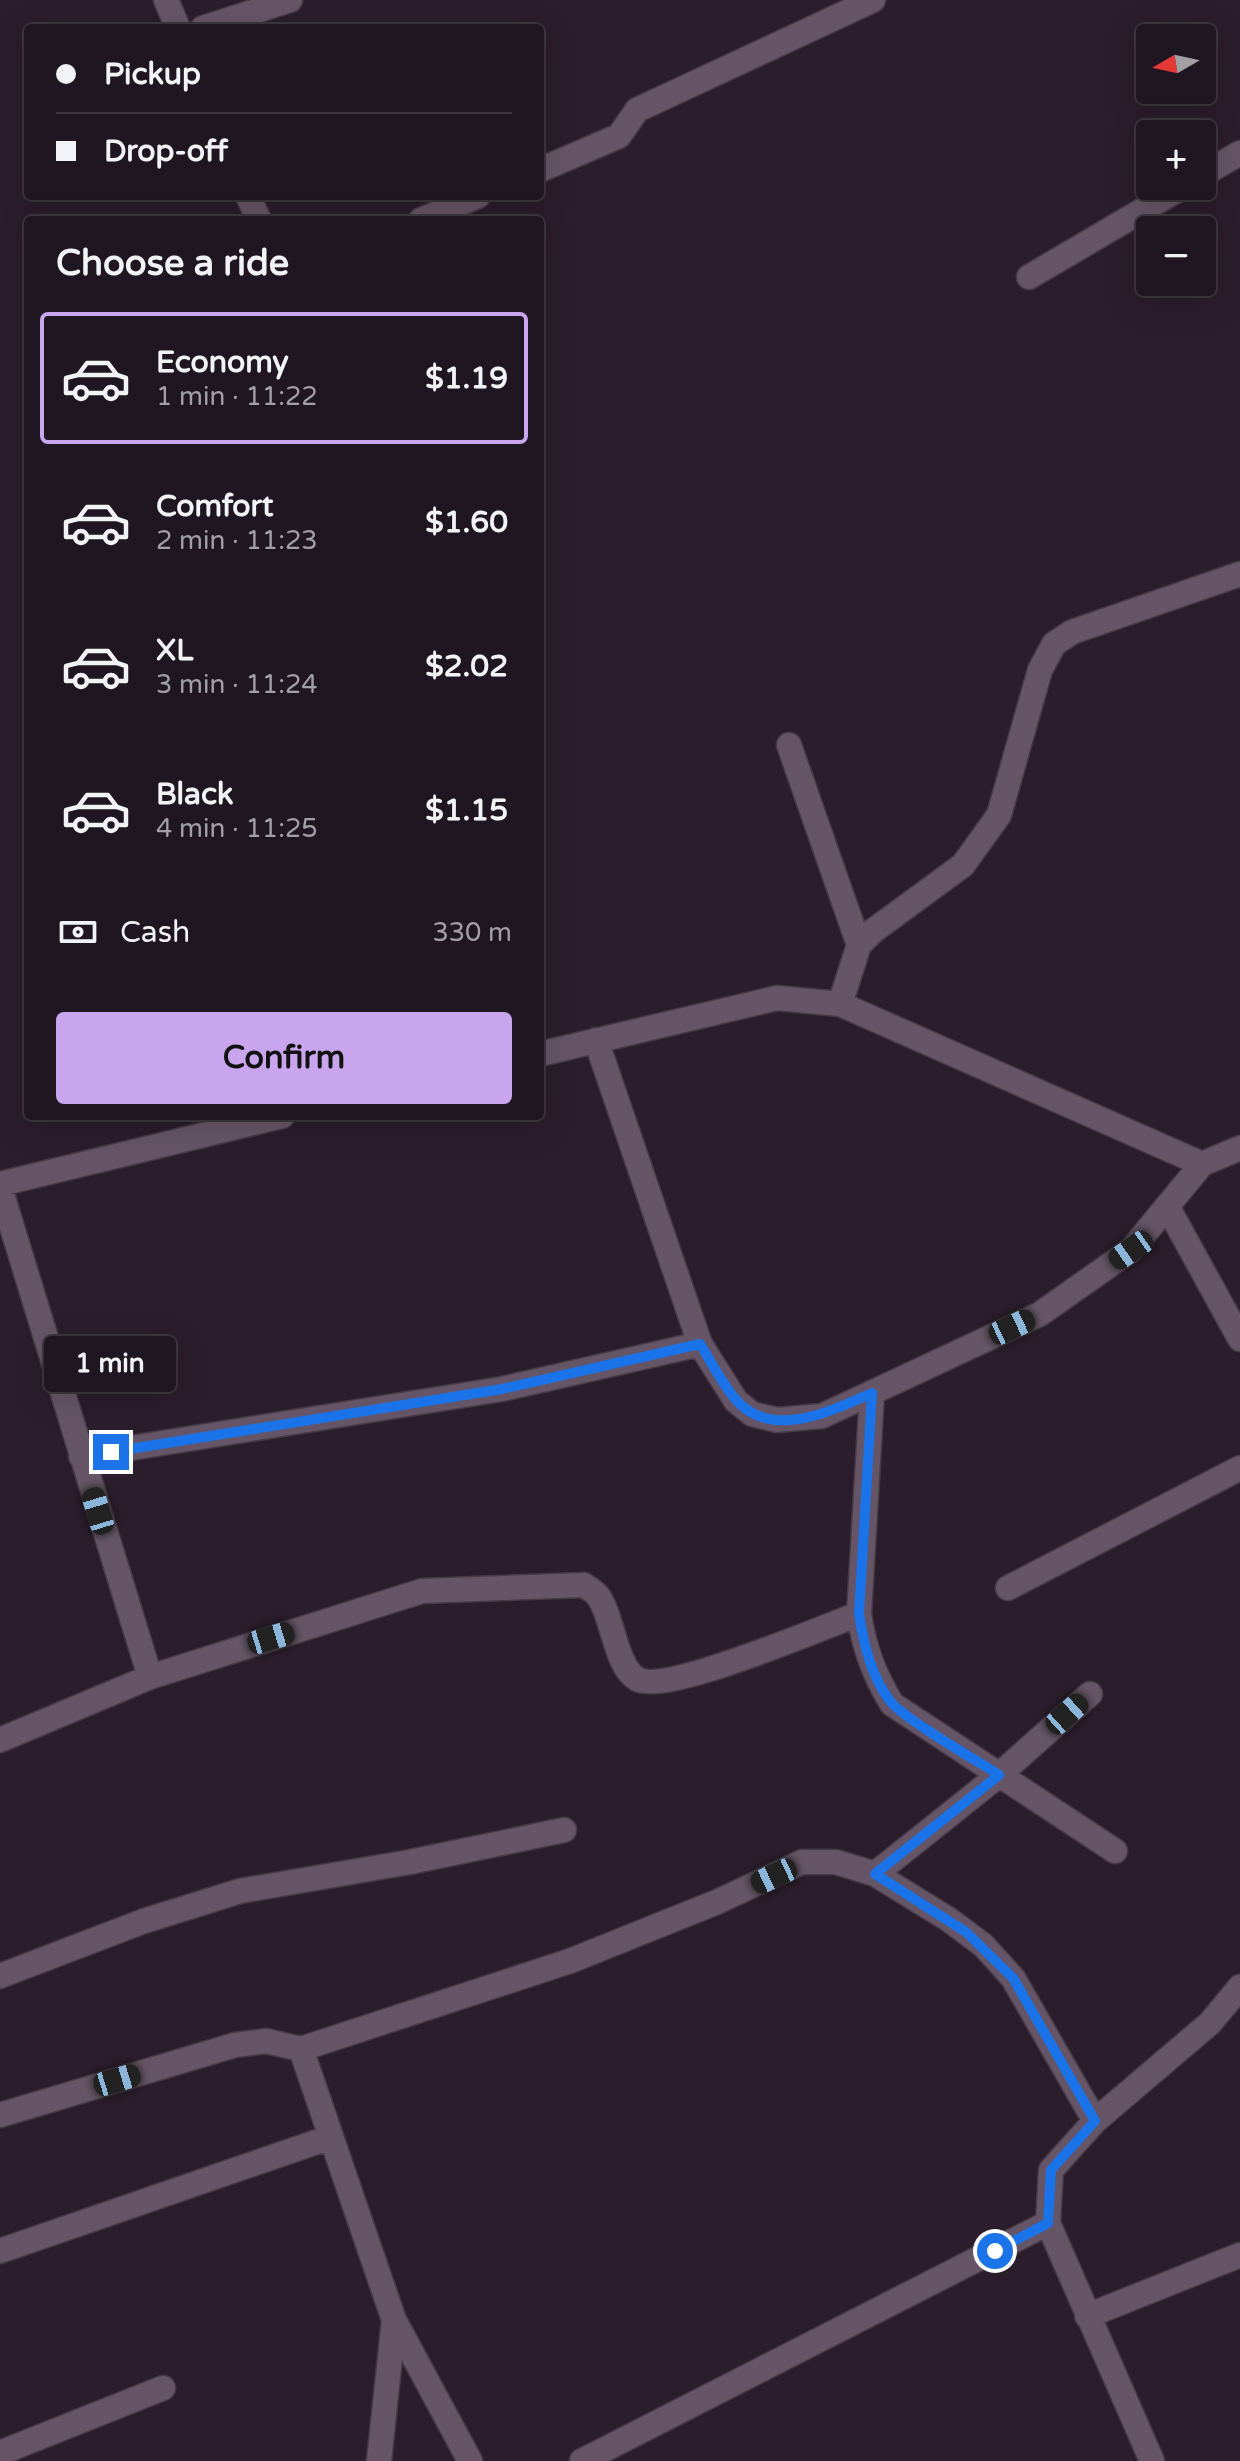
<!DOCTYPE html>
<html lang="en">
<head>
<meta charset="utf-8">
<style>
	:root { --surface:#201621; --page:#281f2a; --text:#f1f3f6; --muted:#a29fa5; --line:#3d353f; --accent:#c9a5ee }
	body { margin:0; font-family:"Varela Round",sans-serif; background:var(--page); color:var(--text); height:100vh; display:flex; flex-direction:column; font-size:30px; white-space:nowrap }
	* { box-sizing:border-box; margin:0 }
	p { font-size:26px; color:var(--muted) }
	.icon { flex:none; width:44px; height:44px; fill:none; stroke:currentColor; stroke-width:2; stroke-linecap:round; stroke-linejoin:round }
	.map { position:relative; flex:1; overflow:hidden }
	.panel { position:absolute; left:24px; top:216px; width:520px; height:904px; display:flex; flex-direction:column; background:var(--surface); border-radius:8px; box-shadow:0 8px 32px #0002,0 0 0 2px var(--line) }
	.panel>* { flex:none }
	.guide { position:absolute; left:24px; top:24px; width:520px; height:176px; border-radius:8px; box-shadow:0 8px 32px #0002,0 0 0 2px var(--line); display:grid; align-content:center; height:176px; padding:0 32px; background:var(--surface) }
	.needle { width:52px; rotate:261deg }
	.tools { position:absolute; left:1136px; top:24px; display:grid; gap:16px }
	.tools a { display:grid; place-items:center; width:80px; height:80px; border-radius:8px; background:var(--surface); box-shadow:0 8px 32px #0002,0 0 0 2px var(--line); font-size:40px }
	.end { position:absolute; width:36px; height:36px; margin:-18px; border:10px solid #1a73e8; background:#fff; box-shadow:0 0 0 4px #fff }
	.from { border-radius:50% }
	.bubble { position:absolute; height:56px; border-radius:8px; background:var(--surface); box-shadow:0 8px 32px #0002,0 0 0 2px var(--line); font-size:26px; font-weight:700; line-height:56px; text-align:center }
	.car { position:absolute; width:24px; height:48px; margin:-24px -12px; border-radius:10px; box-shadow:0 0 6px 2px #0007; background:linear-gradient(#222 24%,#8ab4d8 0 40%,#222 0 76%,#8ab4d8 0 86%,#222 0) }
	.guide b { display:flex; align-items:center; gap:28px; height:76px; font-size:30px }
	.guide b+b { border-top:2px solid var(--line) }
	.guide i { width:20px; height:20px; background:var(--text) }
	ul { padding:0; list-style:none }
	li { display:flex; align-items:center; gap:24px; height:132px; margin:0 16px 12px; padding:0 16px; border:4px solid transparent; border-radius:8px }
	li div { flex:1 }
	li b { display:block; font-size:30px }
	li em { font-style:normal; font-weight:700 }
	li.selected { border-color:var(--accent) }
	li>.icon { width:72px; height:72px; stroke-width:1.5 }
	h2 { padding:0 32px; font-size:36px; line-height:96px }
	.pay { display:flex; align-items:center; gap:20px; height:88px; padding:0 32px; font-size:30px }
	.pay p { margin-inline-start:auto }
	.primary-button { display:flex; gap:16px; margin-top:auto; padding:16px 32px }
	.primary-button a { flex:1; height:92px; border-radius:8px; background:var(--accent); color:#111; font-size:32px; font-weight:700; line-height:92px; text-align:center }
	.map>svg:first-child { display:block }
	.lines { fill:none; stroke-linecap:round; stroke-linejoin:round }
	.minor-casing { stroke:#453a46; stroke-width:27 }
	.minor { stroke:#655566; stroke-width:24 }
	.route { stroke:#1a73e8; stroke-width:10 }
</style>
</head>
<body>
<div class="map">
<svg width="1240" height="2461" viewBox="0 0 1240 2461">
	<rect width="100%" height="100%" fill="#2b1d2c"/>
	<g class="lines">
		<defs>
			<path id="minor" d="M166,0L178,28
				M203,28L290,0
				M540,170L619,136L637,110L873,0
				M1202,175L1240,153
				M248,196L259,220
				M421,220L478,196
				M1029,277L1184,186
				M789,745L859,945
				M840,1004L859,945L873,931L963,865L999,815L1040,670L1054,644L1072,632L1240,574
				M596,1040L700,1344L736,1401L752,1414L777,1420L822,1416L1040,1314L1131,1250L1202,1164
				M540,1054L777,998L840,1004L1202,1164L1240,1148
				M0,1184L282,1116
				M0,1188L150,1677
				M1167,1206L1240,1339
				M872,1393L859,1614C864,1648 874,1675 892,1704L1115,1851
				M81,1456L502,1389L700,1344
				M1008,1588L1240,1468
				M0,1740L150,1677L422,1591L584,1585C588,1588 595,1592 598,1596C613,1616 615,1666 637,1679C666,1695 823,1627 859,1614
				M875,1874L999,1775L1090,1694
				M0,1976L144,1921L240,1891L410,1862L564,1830
				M301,2049L570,1961L717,1902L802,1862H836L875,1874L948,1919L983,1945L1013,1978L1095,2121
				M0,2115L235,2045L266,2041L301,2049L394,2320L470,2461
				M1048,2223L1152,2461
				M0,2251L331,2137
				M1087,2316L1240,2255
				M0,2453L163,2388
				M379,2461L394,2320
				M582,2461L1048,2223L1051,2170L1095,2121L1210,2023L1240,1987"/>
		</defs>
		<use href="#minor" class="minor-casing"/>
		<use href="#minor" class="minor"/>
	</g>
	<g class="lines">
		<path class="route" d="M111,1452L502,1389L700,1344C712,1363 723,1386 738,1402C774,1440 833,1410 872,1393L859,1614C864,1645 871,1676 890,1701C904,1719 976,1760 999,1775L875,1874L966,1932L1013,1978L1095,2121L1051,2170L1048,2223L995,2251"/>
	</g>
</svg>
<div class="tools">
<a><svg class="needle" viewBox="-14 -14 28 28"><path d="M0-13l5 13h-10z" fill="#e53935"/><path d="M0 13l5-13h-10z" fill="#a29fa5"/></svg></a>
<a>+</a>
<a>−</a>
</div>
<i class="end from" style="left:995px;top:2251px"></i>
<i class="end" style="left:111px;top:1452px"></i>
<div class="bubble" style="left:44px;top:1336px;width:132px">1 min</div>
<i class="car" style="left:1131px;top:1250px;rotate:235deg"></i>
<i class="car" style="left:1012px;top:1327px;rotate:65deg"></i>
<i class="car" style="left:98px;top:1511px;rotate:343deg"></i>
<i class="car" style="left:271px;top:1638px;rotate:73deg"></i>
<i class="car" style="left:1067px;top:1714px;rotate:48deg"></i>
<i class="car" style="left:774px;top:1876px;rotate:245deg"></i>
<i class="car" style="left:117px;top:2080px;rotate:73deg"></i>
<div class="guide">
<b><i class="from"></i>Pickup</b>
<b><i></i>Drop-off</b>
</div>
<section class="panel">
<h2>Choose a ride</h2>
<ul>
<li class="selected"><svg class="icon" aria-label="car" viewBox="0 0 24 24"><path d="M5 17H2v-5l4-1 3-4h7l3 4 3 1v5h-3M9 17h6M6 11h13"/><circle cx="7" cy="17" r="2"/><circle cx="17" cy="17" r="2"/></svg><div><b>Economy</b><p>1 min · 11:22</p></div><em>$1.19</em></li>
<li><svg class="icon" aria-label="car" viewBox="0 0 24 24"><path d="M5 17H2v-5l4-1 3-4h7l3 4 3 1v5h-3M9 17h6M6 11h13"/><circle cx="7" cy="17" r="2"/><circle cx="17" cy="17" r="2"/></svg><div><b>Comfort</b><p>2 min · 11:23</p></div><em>$1.60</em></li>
<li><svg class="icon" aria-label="car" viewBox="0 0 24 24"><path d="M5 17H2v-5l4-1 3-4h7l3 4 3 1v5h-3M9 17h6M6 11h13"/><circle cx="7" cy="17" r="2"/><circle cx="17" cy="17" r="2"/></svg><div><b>XL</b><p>3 min · 11:24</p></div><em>$2.02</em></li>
<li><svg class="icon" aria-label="car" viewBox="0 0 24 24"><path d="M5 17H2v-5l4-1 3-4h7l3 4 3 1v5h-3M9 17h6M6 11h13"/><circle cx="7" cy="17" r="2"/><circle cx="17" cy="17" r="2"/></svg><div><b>Black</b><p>4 min · 11:25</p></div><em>$1.15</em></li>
</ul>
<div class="pay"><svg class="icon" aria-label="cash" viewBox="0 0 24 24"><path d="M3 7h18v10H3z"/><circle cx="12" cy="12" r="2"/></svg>Cash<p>330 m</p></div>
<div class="primary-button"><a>Confirm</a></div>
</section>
</div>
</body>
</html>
